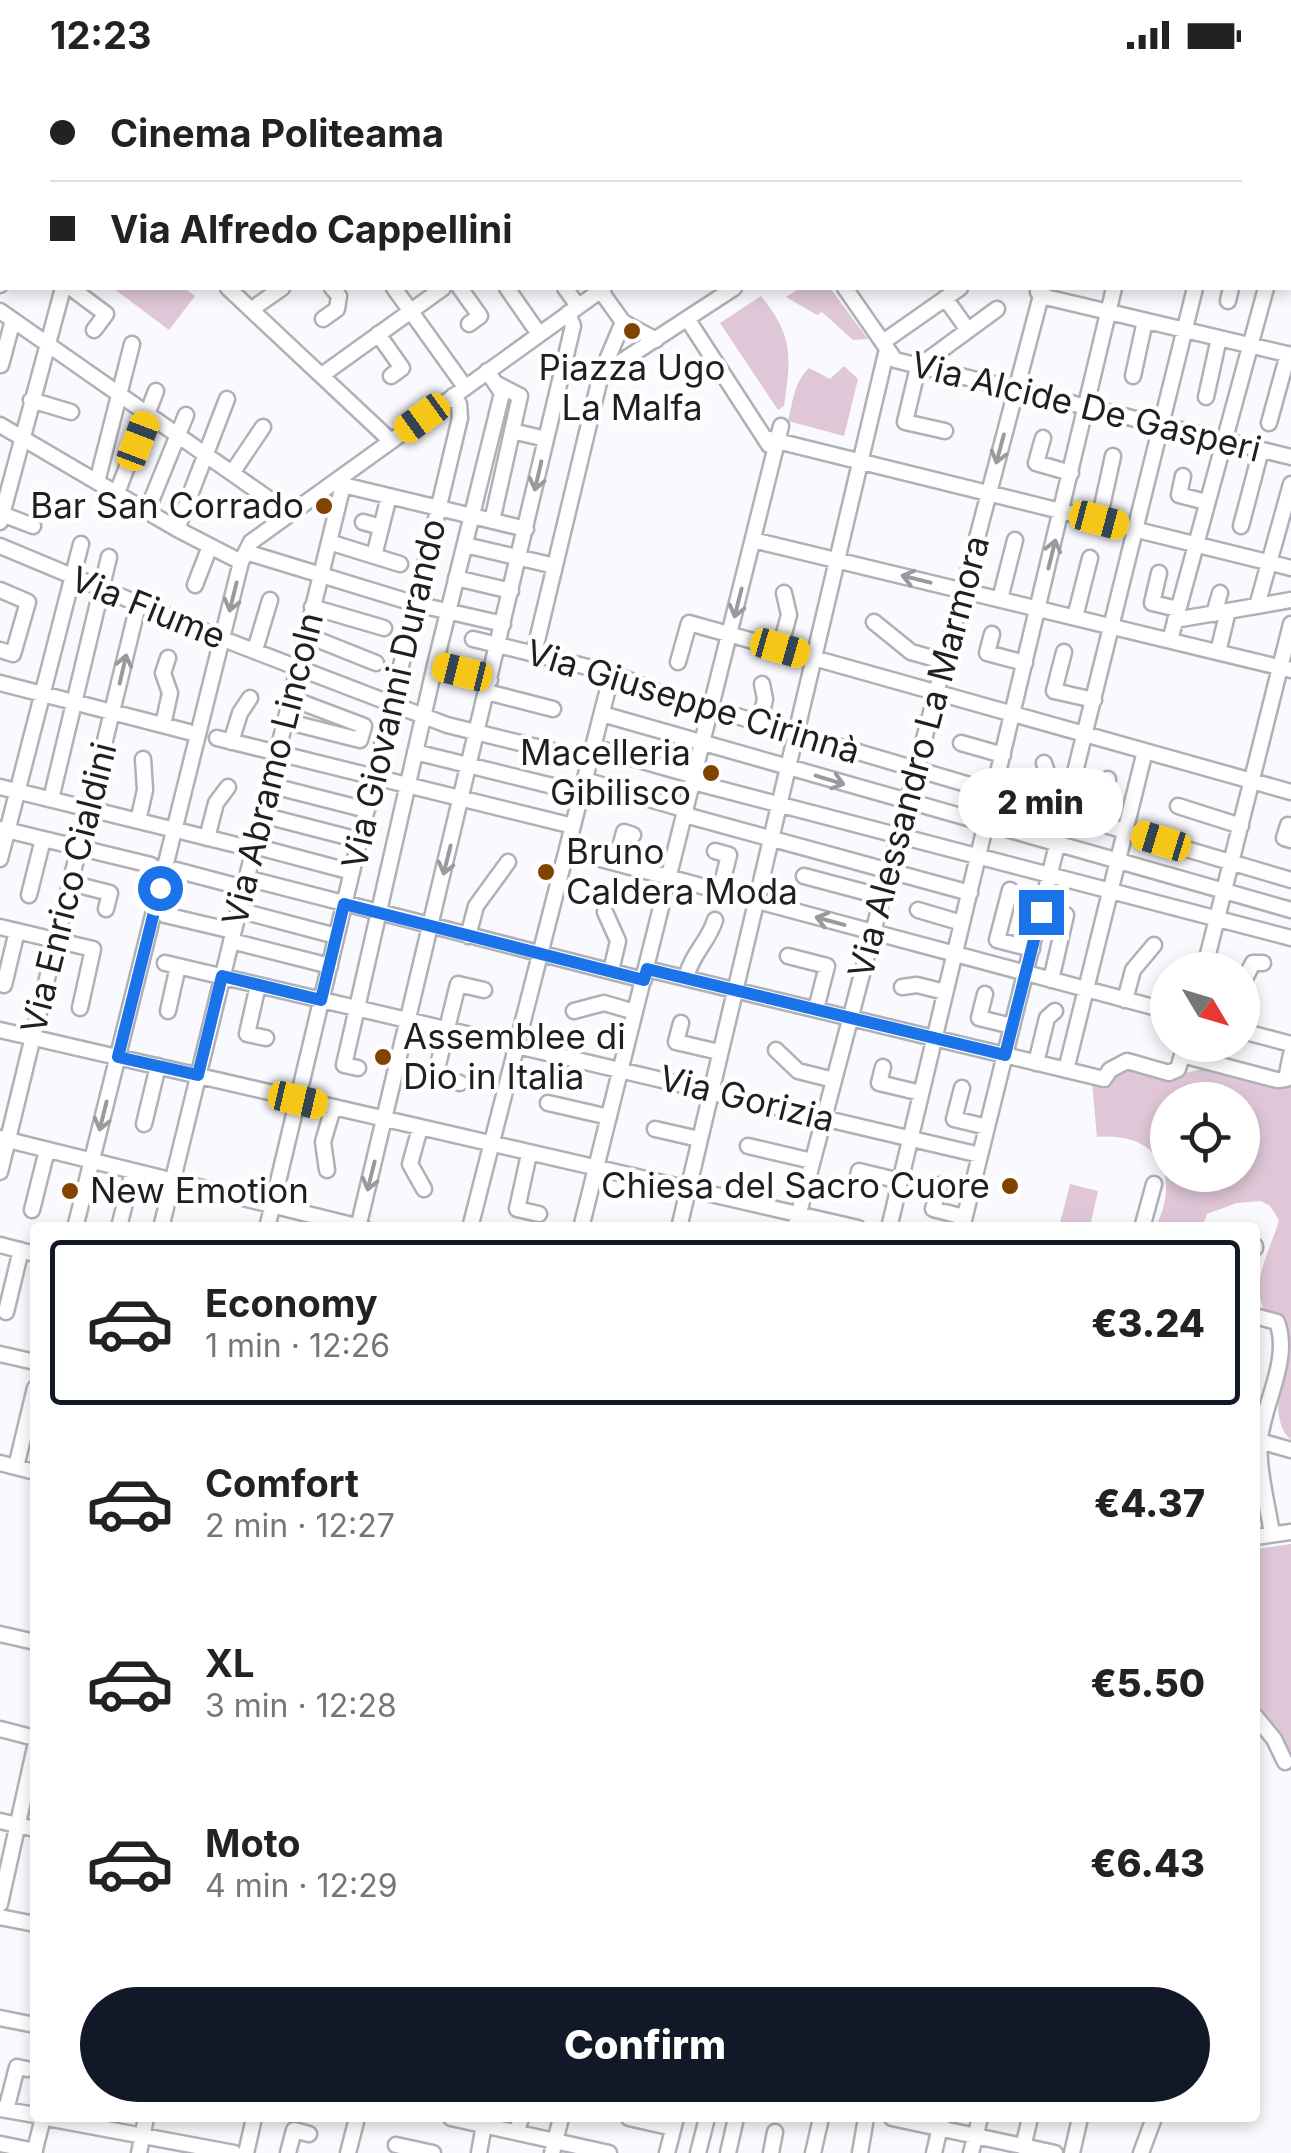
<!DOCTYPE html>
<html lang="en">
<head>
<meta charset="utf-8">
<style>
	:root { --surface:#fff; --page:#f2f2f2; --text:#222; --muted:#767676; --line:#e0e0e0; --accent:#111827 }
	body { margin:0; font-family:Inter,sans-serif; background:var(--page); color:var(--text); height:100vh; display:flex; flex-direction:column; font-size:38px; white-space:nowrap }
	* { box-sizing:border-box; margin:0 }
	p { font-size:32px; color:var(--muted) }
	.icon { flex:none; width:55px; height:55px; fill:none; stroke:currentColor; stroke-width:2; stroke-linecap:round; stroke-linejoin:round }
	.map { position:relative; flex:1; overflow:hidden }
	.drawer { position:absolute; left:30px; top:1152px; width:1230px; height:900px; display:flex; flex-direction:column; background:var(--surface); border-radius:10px; box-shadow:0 5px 15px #0003 }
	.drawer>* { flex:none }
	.banner { position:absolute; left:0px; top:0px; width:1292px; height:220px; box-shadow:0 5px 15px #0003; display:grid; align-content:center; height:220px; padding:0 50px; background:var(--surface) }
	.needle { width:65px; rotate:128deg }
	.tools { position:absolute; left:1150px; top:882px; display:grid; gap:20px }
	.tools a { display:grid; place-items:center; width:110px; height:110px; border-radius:50%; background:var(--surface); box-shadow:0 5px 15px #0003; font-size:50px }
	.end { position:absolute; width:45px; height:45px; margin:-22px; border:12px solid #1a73e8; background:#fff; box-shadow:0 0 0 5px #fff }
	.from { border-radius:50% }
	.bubble { position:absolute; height:70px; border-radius:35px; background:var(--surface); box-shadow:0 5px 15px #0003; font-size:32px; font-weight:800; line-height:70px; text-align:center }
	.car { position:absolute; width:30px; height:60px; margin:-30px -15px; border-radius:12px; box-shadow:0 0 8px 2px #0007; background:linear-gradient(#f5c518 24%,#345 0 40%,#f5c518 0 76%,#345 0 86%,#f5c518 0) }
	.banner b { display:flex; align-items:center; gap:35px; height:95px; font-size:38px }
	.banner b+b { border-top:2px solid var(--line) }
	.banner i { width:25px; height:25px; background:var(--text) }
	ul { padding:18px 0 0; list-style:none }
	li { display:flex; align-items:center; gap:30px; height:165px; margin:0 20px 15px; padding:0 30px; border:5px solid transparent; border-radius:10px }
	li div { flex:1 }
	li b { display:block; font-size:38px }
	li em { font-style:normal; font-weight:800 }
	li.active { border-color:var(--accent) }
	li>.icon { width:90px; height:90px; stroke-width:1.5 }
	.cta { display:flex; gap:20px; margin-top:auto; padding:20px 50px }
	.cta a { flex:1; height:115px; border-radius:60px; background:var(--accent); color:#fff; font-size:40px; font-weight:800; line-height:115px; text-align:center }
	.status { display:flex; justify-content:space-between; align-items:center; height:70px; padding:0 50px; background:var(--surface); direction:ltr }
	.status svg { height:28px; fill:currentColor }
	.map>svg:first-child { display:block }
	.green { fill:#dfc7d7; fill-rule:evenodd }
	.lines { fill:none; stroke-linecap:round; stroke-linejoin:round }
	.minor-casing { stroke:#b0b1b8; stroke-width:19 }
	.minor { stroke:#fff; stroke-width:14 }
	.oneway { stroke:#9a9a9c }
	.route { stroke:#1a73e8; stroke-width:12 }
	.poi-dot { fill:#814300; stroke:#fff; stroke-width:4 }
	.labels { text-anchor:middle; stroke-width:9; stroke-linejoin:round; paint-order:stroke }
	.poi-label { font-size:35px; fill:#1f1f22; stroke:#fff; text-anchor:end }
	.street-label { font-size:35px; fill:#1f1f22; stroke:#fff }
</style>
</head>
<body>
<div class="status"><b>12:23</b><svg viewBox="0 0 49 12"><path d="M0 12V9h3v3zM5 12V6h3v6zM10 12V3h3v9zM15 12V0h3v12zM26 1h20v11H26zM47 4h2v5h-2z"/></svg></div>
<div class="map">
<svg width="1291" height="2083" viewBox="0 0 1291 2083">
	<rect width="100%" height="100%" fill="#f9f9fe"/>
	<path class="green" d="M113,218H184L195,226L169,260Z
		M800,218H830L868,269L853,270L822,242L817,245L786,227Z
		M761,226C794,267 791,287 784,336L778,340L720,253Z
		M844,296L858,309L844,366L788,351C793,331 794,312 809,298L830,309Z
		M1129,994L1173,1006L1202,999L1242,1009L1291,1013V1370C1268,1351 1282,1303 1287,1276C1280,1263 1268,1249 1262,1235C1252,1208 1272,1176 1279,1150L1270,1136L1261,1131L1237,1133L1207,1144L1203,1154L1148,1155L1158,1152C1181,1099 1153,1062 1097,1067L1092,1012ZM1168,1030H1242V1105H1168Z
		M1070,1114L1098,1121L1090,1157H1059Z
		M1291,1474V1682L1255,1632V1479Z"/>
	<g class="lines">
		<defs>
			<path id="minor" d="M136,0L138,2
				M237,0L239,2
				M282,0L283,2
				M352,0L353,2
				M471,0L473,2
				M515,0L517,2
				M621,0L623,2
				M785,0L787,2
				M854,0L856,2
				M938,0L940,2
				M29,2L32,0
				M113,2L116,0
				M185,2L188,0
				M258,2L261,0
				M404,2L407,0
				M583,2L587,0
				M740,2L744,0
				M905,2L908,0
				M1043,2L1047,0
				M1102,2V0
				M1165,2L1166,0
				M1246,2L1247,0
				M1283,2V0
				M0,4L2,6
				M1290,65H1291
				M1290,125L1291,121
				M1290,190H1291
				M0,215L2,212
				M71,218L106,244L94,260
				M228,218L391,371
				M394,218L465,317
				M460,218L480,246L469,254
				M507,218L539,264
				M565,218L578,236
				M845,218L895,290L1291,387
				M600,220L623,252L656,270
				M1038,222L1041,226L1291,285
				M945,228L968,260
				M1228,231L1231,218
				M252,239L282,218
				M0,241L289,443
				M323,249L337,239L339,226L332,218
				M688,250L769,375
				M378,264L402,298L391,306
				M883,272L960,218
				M1,295L13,250
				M602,304L734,218
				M322,305L443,218
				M1133,306L1145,251
				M1206,327L1219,268
				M31,330L71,342
				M1269,353L1288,284
				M0,355L177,459L241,492
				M512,361L546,369
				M945,361L905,352L918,297L997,239
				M765,368L1291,498
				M1043,368L1036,393L1071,403
				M232,403L263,357
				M1183,406L1179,425L1206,432
				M97,412L132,274
				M343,415L526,459
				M117,423L156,321
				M147,441L186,345
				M2,444L33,456
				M1099,450L1113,386
				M492,451L520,326L497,314
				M0,452L63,218
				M363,452L381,457
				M1241,456L1261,380
				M177,459L227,329
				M753,470L1291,600
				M329,472L374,486L389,426
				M465,475L555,496
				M0,476L223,569L447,655L590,690
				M246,482L416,534L503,554
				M374,486L400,494
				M1159,503L1152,533L1178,539
				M456,508L511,521
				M195,515L210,476
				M0,520L28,532L13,584L0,580
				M1000,529L1015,470
				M1257,536L1291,414
				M312,537L384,558
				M1214,544L1220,523
				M1075,547L1090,488
				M1175,550L1291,530
				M874,552L911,582L943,591
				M992,564L987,583L1025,593
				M306,565L376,593
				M473,569L612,603L662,624L1291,810
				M1170,570L1266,218
				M780,578L789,545L784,523
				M255,580L270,530
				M1064,582L1054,621L1094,630
				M1218,582L1228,541
				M534,583L601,304L623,252
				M678,592L689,553L1291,722
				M435,595L490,610
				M0,613L189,662
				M487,622L553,639
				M602,644L1291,840
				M285,651L360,670L364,656L290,628
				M760,652L765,629L762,614
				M163,655L170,623L163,603L168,588
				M217,668L573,756
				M231,672L240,643L250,628
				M961,673L1003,685
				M593,677L695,706
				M415,682L581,723
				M1044,693L1050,711L1044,737
				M585,710L686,740
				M693,712L1291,868
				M269,715L367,740
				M0,717L167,758
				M51,729L109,487
				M1178,736L1241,756
				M262,745L359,770
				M685,745L970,823
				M138,751L145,720L143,689
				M1097,751L1108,709
				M1288,755L1284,768L1291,770
				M2,759L151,795
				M184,762L253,779
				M207,768L216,733L228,717
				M254,776L352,802
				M567,780L1168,941
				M715,781L729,785L720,821
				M0,789L81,474
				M616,793L624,762L633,765
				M176,800L244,818
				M804,806L883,827
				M246,808L644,910
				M70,813L110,823L106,839
				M1010,820L997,870L1032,879
				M29,825L43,769
				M238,840L336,866
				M918,840L962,853
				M605,842L618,871L611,901
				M165,845L233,861
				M0,857L93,879L80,938
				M468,866L476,836L508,792
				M231,871L330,896
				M788,886L827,896L816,939
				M165,893L980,1085
				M647,899L1104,1009L1110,1000L1127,991L1169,1003L1178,999L1185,975
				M1204,900L1291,554
				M686,908C692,883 709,871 715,850
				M1051,910L1066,845
				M1242,914L1253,893H1263
				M4,915L17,861
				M258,915L247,964L266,968
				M902,917L917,915L945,922
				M985,924L979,948L1012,956
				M1125,930L1133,900L1154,875
				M168,941L178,896
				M574,941L604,933L635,942
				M681,953L676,972L719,982
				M0,960L858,1158
				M1242,961L1291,974
				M776,980L798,1001L834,1010
				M1182,985L1277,1010L1286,1009L1291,984
				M1036,993L1047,948L1055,941
				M883,997L879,1013L921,1023
				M358,998L344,995L435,595L502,323L487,301
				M1066,1000L1145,681
				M460,1013L435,1007L458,914L484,920
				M962,1018L954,1049L987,1057
				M548,1033L609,1047
				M144,1054L158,996
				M420,1058L410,1094L424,1119
				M655,1059L699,1069
				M0,1068L364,1158
				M748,1076L812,1091
				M529,1084L517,1139L539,1144
				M327,1100L323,1072L333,1038
				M0,1102L138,535
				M857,1112L859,1101L900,1111
				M940,1115L933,1139L964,1147
				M32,1140L47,1080
				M120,1153L133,1101
				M75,1158L241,492L251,472L604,218
				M161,1158L343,415
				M267,1158L460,348L459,334L453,326
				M358,1158L573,256L568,243
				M470,1158L612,603
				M581,1158L781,356
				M679,1158L887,279
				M795,1158L1043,218
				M889,1158L1114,218
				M962,1158L1195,218
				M1142,1158L1154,1114
				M0,1175L35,1184
				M1255,1178V1176
				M6,1242L21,1180
				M1255,1246L1277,1252C1291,1289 1264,1332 1260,1369C1257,1396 1268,1437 1272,1464
				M0,1284L35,1292
				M1256,1370L1291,1380
				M0,1393L35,1402
				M16,1397L35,1318
				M1255,1467L1291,1462
				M0,1564L35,1572
				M1255,1646L1274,1669L1285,1692
				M0,1659L35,1668
				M0,1751L35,1759
				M0,1834L35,1677
				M0,1847L35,1854
				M0,1948L35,1955
				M1,2039L35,2045
				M6,2040L17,1997L27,1999
				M47,2048L234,2083
				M451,2048L609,2083
				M629,2048L673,2058
				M892,2048L1055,2083
				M517,2062L521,2048
				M1,2074L35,2081
				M396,2075L433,2083
				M1023,2077L1030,2048
				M34,2083L43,2048
				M139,2083L146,2048
				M246,2083L254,2048
				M288,2083L294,2060L309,2064
				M348,2083L357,2048
				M479,2083L485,2049
				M552,2083L561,2048
				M667,2083L676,2048
				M698,2083L707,2048
				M728,2083L736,2048
				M771,2083L775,2062
				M813,2083L821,2048
				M860,2083L866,2048
				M934,2083L942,2048
				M971,2083L980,2048
				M1072,2083L1080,2048
				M1141,2083L1154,2048"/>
		</defs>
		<use href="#minor" class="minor-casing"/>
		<use href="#minor" class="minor"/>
	</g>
	<defs><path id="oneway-shaft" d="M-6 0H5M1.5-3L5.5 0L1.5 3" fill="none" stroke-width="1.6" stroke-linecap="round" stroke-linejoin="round" transform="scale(2.5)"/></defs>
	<g class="oneway">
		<use href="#oneway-shaft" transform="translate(1000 379) rotate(105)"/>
		<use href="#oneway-shaft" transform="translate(538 406) rotate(103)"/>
		<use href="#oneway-shaft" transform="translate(1052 484) rotate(-76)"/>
		<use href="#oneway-shaft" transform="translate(916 509) rotate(-166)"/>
		<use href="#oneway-shaft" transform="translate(233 527) rotate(104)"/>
		<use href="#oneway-shaft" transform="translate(738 533) rotate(104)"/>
		<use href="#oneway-shaft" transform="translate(123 599) rotate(-77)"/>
		<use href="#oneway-shaft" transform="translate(830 710) rotate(17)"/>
		<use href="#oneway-shaft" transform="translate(447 790) rotate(104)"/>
		<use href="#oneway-shaft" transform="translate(830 851) rotate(-165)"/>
		<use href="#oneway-shaft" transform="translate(103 1046) rotate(104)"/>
		<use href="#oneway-shaft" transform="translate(371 1106) rotate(104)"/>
	</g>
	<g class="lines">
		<path class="route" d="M160,818L118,987L198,1005L222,906L321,930L344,834L644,910L647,899L1005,985L1041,842"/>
	</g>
	<g class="poi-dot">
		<circle cx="632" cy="261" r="10"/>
		<circle cx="324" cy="436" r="10"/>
		<circle cx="711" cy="703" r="10"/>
		<circle cx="546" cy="802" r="10"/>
		<circle cx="383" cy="987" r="10"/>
		<circle cx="1010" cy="1116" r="10"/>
		<circle cx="70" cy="1121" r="10"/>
	</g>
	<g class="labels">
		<g class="poi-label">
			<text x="632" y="310" text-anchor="middle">Piazza Ugo<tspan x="632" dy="40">La Malfa</tspan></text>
			<text x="304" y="448">Bar San Corrado</text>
			<text x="691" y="695">Macelleria<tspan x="691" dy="40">Gibilisco</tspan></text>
			<text x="566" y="794" text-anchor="start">Bruno<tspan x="566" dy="40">Caldera Moda</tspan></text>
			<text x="403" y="979" text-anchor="start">Assemblee di<tspan x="403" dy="40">Dio in Italia</tspan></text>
			<text x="990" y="1128">Chiesa del Sacro Cuore</text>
			<text x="90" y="1133" text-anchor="start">New Emotion</text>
		</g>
		<g class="street-label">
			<text transform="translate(1086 337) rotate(14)" y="12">Via Alcide De Gasperi</text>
			<text transform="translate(148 538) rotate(22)" y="12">Via Fiume</text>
			<text transform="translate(394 624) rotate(-77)" y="12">Via Giovanni Durando</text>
			<text transform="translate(693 632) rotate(17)" y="12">Via Giuseppe Cirinnà</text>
			<text transform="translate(919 687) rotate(-75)" y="12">Via Alessandro La Marmora</text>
			<text transform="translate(273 699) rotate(-76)" y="12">Via Abramo Lincoln</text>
			<text transform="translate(69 818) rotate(-76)" y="12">Via Enrico Cialdini</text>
			<text transform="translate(747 1029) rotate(14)" y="12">Via Gorizia</text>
		</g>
	</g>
</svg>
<div class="tools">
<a><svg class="needle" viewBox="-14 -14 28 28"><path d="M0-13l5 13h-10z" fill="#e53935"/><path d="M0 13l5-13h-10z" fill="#767676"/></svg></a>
<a><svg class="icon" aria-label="locate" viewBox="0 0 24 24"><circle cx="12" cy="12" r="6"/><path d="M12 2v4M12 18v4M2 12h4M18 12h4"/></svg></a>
</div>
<i class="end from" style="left:160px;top:818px"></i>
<i class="end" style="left:1041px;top:842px"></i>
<div class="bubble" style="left:958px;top:698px;width:165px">2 min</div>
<i class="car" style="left:422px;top:348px;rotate:234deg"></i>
<i class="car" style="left:138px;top:371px;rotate:21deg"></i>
<i class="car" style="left:1099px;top:450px;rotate:105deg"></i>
<i class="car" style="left:780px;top:578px;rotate:106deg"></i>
<i class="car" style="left:462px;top:602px;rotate:284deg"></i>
<i class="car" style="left:1161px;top:771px;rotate:287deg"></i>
<i class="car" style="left:298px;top:1030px;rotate:103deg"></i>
<div class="banner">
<b><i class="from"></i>Cinema Politeama</b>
<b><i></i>Via Alfredo Cappellini</b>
</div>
<section class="drawer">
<ul>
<li class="active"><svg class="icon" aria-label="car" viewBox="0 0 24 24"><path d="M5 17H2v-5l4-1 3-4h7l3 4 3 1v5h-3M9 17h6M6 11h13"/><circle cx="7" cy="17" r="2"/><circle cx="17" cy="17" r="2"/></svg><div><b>Economy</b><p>1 min · 12:26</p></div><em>€3.24</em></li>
<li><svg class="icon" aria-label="car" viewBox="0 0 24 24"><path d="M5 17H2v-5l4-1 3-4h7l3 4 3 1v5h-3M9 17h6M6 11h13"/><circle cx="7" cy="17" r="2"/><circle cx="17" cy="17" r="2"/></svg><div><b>Comfort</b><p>2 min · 12:27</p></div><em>€4.37</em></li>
<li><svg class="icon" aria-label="car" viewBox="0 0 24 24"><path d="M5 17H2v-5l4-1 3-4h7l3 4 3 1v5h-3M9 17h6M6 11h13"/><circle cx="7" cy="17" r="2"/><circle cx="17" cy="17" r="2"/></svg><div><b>XL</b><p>3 min · 12:28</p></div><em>€5.50</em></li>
<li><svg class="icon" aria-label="car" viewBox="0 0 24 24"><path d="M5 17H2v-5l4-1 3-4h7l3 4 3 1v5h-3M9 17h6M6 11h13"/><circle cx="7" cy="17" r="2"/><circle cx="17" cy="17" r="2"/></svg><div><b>Moto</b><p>4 min · 12:29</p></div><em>€6.43</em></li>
</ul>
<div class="cta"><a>Confirm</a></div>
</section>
</div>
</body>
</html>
